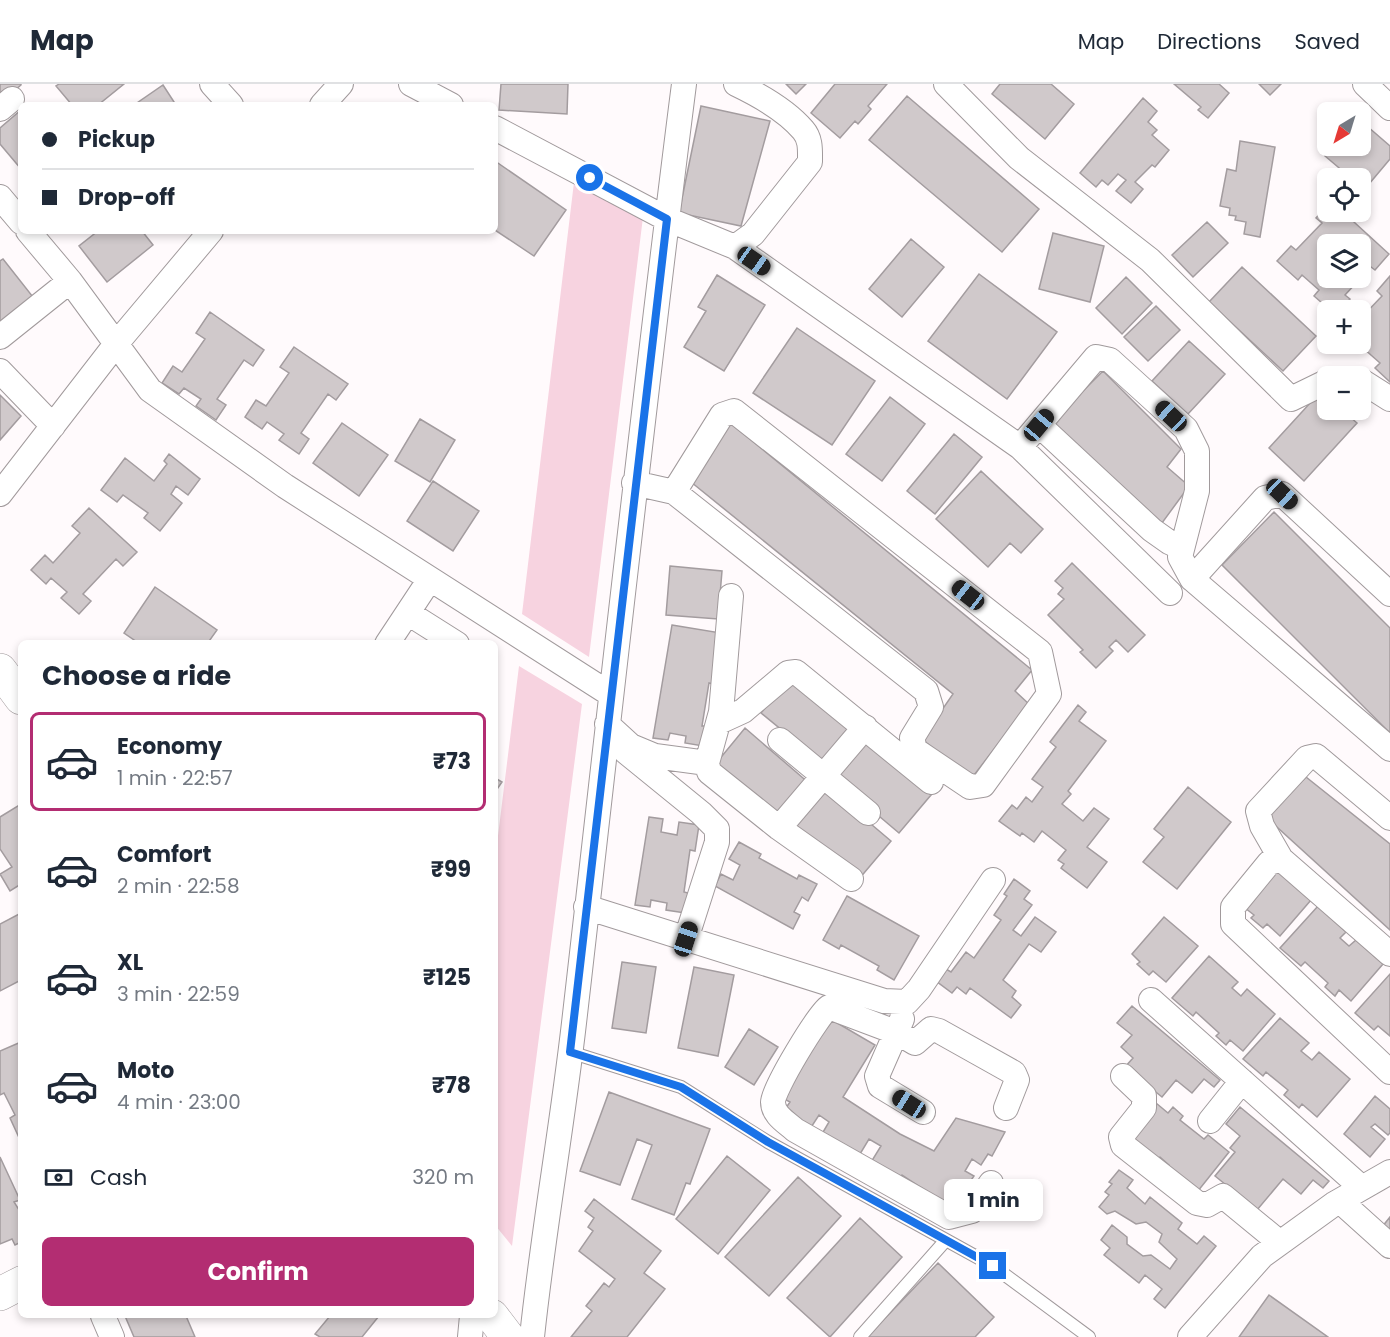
<!DOCTYPE html>
<html lang="en">
<head>
<meta charset="utf-8">
<style>
	:root { --surface:#fff; --page:#f6f6f7; --text:#1f2937; --muted:#747a83; --line:#e0e1e3; --accent:#b32d72 }
	body { margin:0; font-family:Poppins,sans-serif; background:var(--page); color:var(--text); height:100vh; display:flex; flex-direction:column; font-size:22px; white-space:nowrap }
	* { box-sizing:border-box; margin:0 }
	p { font-size:20px; color:var(--muted) }
	.icon { flex:none; width:33px; height:33px; fill:none; stroke:currentColor; stroke-width:2; stroke-linecap:round; stroke-linejoin:round }
	.map { position:relative; flex:1; overflow:hidden }
	.sheet { position:absolute; left:18px; top:556px; width:480px; height:678px; display:flex; flex-direction:column; background:var(--surface); border-radius:9px; box-shadow:0 3px 9px #0003 }
	.sheet>* { flex:none }
	.banner { position:absolute; left:18px; top:18px; width:480px; height:132px; border-radius:9px; box-shadow:0 3px 9px #0003; display:grid; align-content:center; height:132px; padding:0 24px; background:var(--surface) }
	.needle { width:39px; rotate:218deg }
	.controls { position:absolute; left:1317px; top:18px; display:grid; gap:12px }
	.controls a { display:grid; place-items:center; width:54px; height:54px; border-radius:9px; background:var(--surface); box-shadow:0 3px 9px #0003; font-size:30px }
	.end { position:absolute; width:27px; height:27px; margin:-14px; border:8px solid #1a73e8; background:#fff; box-shadow:0 0 0 3px #fff }
	.from { border-radius:50% }
	.bubble { position:absolute; height:42px; border-radius:9px; background:var(--surface); box-shadow:0 3px 9px #0003; font-size:20px; font-weight:700; line-height:42px; text-align:center }
	.car { position:absolute; width:18px; height:36px; margin:-18px -9px; border-radius:8px; box-shadow:0 0 4px 2px #0007; background:linear-gradient(#222 24%,#8ab4d8 0 40%,#222 0 76%,#8ab4d8 0 86%,#222 0) }
	.banner b { display:flex; align-items:center; gap:21px; height:57px; font-size:22px }
	.banner b+b { border-top:2px solid var(--line) }
	.banner i { width:15px; height:15px; background:var(--text) }
	ul { padding:0; list-style:none }
	li { display:flex; align-items:center; gap:18px; height:99px; margin:0 12px 9px; padding:0 12px; border:3px solid transparent; border-radius:9px }
	li div { flex:1 }
	li b { display:block; font-size:22px }
	li em { font-style:normal; font-weight:700 }
	li.selected { border-color:var(--accent) }
	li>.icon { width:54px; height:54px; stroke-width:1.5 }
	h2 { padding:0 24px; font-size:27px; line-height:72px }
	.pay { display:flex; align-items:center; gap:15px; height:66px; padding:0 24px; font-size:22px }
	.pay p { margin-inline-start:auto }
	.action { display:flex; gap:12px; margin-top:auto; padding:12px 24px }
	.action a { flex:1; height:69px; border-radius:9px; background:var(--accent); color:#fff; font-size:24px; font-weight:700; line-height:69px; text-align:center }
	header { display:flex; align-items:center; gap:36px; box-sizing:border-box; height:84px; padding:0 30px; background:var(--surface); border-bottom:2px solid var(--line) }
	header strong { font-size:28px }
	nav { display:flex; gap:33px; margin-inline-start:auto; font-size:21px }
	.map>svg:first-child { display:block }
	.green { fill:#f7d3e0 }
	.building { fill:#d0c9cb; stroke:#a39c9f; stroke-width:1.5; fill-rule:evenodd }
	.lines { fill:none; stroke-linecap:round; stroke-linejoin:round }
	.lane-casing { stroke:#a19a9c; stroke-width:14 }
	.street-casing { stroke:#a19a9c; stroke-width:26 }
	.secondary-casing { stroke:#a19a9c; stroke-width:34 }
	.lane { stroke:#fff; stroke-width:12 }
	.street { stroke:#fff; stroke-width:24 }
	.secondary { stroke:#fff; stroke-width:33 }
	.route { stroke:#1a73e8; stroke-width:8 }
</style>
</head>
<body>
<header>
<strong>Map</strong>
<nav><a>Map</a><a>Directions</a><a>Saved</a></nav>
</header>
<div class="map">
<svg width="1390" height="1253" viewBox="0 0 1390 1253">
	<rect width="100%" height="100%" fill="#fffafc"/>
	<path class="green" d="M575,90L643,133L589,573L522,530Z
		M519,582L582,620L512,1162L495,1141V776Z"/>
	<path class="building" d="M0,0H21V1L0,19Z
		M59,0H124L98,21H72L56,2Z
		M501,0H568L567,30L499,26Z
		M786,0H806L796,10Z
		M835,0H887L868,22L871,25L858,40L855,37L840,54L811,29Z
		M1000,0H1051L1074,20L1045,55L992,10Z
		M1174,0H1219L1229,9L1208,34L1198,26L1201,23Z
		M1259,0H1281L1270,11Z
		M163,1L176,21H134Z
		M907,12L1039,125L1002,168L869,56Z
		M1143,14L1157,27L1148,38L1157,46L1152,51L1169,66L1155,83L1152,81L1135,98L1143,105L1131,119L1116,107L1126,96L1118,90L1108,101L1102,96L1096,103L1080,89Z
		M701,22L770,37L741,142L679,129Z
		M21,26V85L0,60V44Z
		M1360,36L1390,62V75L1364,106L1360,103V94H1351L1325,72L1334,62H1360Z
		M1240,57L1275,63L1260,153L1244,150L1246,138L1235,136L1236,132L1229,131L1230,124L1220,122L1227,85L1236,87Z
		M495,77L566,126L534,172L495,146Z
		M1328,121V128H1343L1389,170L1375,186L1371,183L1345,211L1350,215L1339,226H1330L1314,212L1319,206L1302,191L1298,196L1277,177L1291,162L1296,166L1322,139L1316,134ZM1328,160H1360V194H1328Z
		M1207,138L1228,159L1193,193L1172,171Z
		M98,147H142L153,161L107,198L79,162Z
		M1053,149L1104,162L1090,218L1039,205Z
		M911,155L944,183L902,233L869,205Z
		M3,175L33,213L0,238V177Z
		M1242,183L1316,252L1283,287L1209,218Z
		M979,190L1057,248L1007,315L928,257Z
		M717,191L765,221L724,287L684,263L706,227L698,223Z
		M1390,192V298L1375,284L1380,279L1363,264L1359,269L1348,260H1360V235L1382,212L1377,207Z
		M1126,193L1152,219L1122,250L1096,224Z
		M1156,222L1180,246L1148,277L1124,253Z
		M210,228L264,266L253,282L244,276L217,315L226,321L216,336L196,322L201,315L184,304L179,310L162,299L173,282L182,288L205,255L196,249Z
		M797,244L875,297L832,361L753,309Z
		M1189,257L1225,290L1188,330L1152,297Z
		M294,263L348,300L336,316L328,310L301,349L309,355L299,370L279,356L284,350L267,338L262,345L245,333L256,316L266,322L289,289L280,283Z
		M1103,287L1181,365L1167,383L1189,402L1162,439L1052,338Z
		M1322,306L1328,312V326H1342L1357,339L1304,397L1269,364Z
		M0,311L21,332L0,356Z
		M890,313L925,340L882,397L846,370Z
		M420,335L455,356L430,398L395,377Z
		M729,338L1032,586L1015,607L1029,620L971,695L922,655L953,610L686,394Z
		M342,339L388,371L359,412L313,379Z
		M954,350L982,373L935,430L907,407Z
		M169,370L200,395L188,411L176,402L171,410L182,419L160,447L144,434L148,429L123,411L117,418L101,406L125,374L154,397L167,380L164,377Z
		M981,387L1043,445L1021,469L1010,459L988,483L936,435Z
		M433,397L479,427L453,467L407,437Z
		M89,424L137,468L123,482L116,475L83,510L91,517L79,530L61,514L67,508L51,494L46,500L31,486L45,471L53,479L80,449L72,442Z
		M1274,428L1390,544V649L1222,481Z
		M1072,479L1145,551L1128,568L1116,556L1109,563L1113,567L1096,584L1080,568L1083,566L1048,531L1064,515L1058,510L1063,504L1055,497Z
		M670,482L722,487L718,535L666,531Z
		M155,503L217,546L207,560H140L124,549Z
		M672,541L721,549L713,600L709,599L702,642H707L703,662L685,659L686,652L670,649L668,656L653,654Z
		M792,591L854,641L822,679L761,629Z
		M1078,621L1086,628L1079,637L1106,657L1068,707L1071,710L1062,720L1083,737L1094,724L1109,735L1087,763L1107,778L1087,804L1061,784L1064,780L1058,776L1066,766L1042,747L1034,758L1022,749L1020,752L999,737L1012,721L1017,725L1026,713L1032,718L1043,703L1032,695L1056,663L1050,658Z
		M745,644L810,700L778,738L713,683Z
		M866,656L931,711L899,749L834,694Z
		M1306,693L1390,760V846L1266,733Z
		M495,694L502,698L495,708Z
		M826,702L891,757L859,795L794,740Z
		M1188,703L1231,738L1177,805L1143,778L1164,753L1154,745Z
		M21,720V800L10,807L0,790L12,783L0,765V733Z
		M649,733L663,735L661,748L677,751L679,738L699,741L695,767L690,766L684,808L688,809L685,829L666,826L667,819L651,816L650,823L635,821Z
		M739,758L761,770L759,774L797,795L799,791L817,800L808,817L802,813L794,828L800,831L793,845L715,802L721,790L733,796L740,781L729,775Z
		M1278,786L1311,816L1280,852L1267,840L1263,844L1251,834L1254,831L1245,824Z
		M1014,795L1030,807L1024,815L1032,821L1013,846L1021,852L1035,833L1056,848L1041,868L1029,860L1003,896L1016,907L1012,913L1021,921L1011,934L970,904L966,910L957,903L952,909L936,897L946,885L951,888L966,868L974,874L1001,836L994,831L1007,812L1004,810Z
		M847,812L919,852L894,896L877,886L879,882L841,861L839,865L823,856Z
		M1318,822L1346,848L1340,854L1349,862L1356,856L1383,880L1351,917L1339,906L1335,912L1325,903L1328,899L1305,878L1301,882L1280,864Z
		M21,829V896L0,907V840Z
		M1164,833L1198,862L1166,898L1153,887L1149,891L1137,880L1140,878L1132,870Z
		M1209,872L1238,898L1232,904L1241,912L1247,905L1275,930L1243,967L1230,956L1226,961L1216,952L1219,949L1196,928L1193,932L1172,914Z
		M622,878L656,883L646,949L612,944Z
		M694,883L734,891L718,972L678,964Z
		M1390,890V952L1378,942L1374,946L1355,929Z
		M1132,922L1220,996L1214,1003L1204,995L1192,1009L1176,996L1162,1013L1125,983L1133,974L1121,963L1132,951L1117,939Z
		M827,933L875,961L843,1013L900,1050L934,1067L956,1034L1005,1048L992,1072L988,1070L981,1081L972,1075L965,1087L974,1092L949,1128L931,1110L902,1091L896,1101L868,1083L881,1062L869,1055L857,1075L819,1055L829,1038L819,1031L808,1048L781,1031L790,1018L779,1012Z
		M1280,934L1309,959L1301,967L1312,976L1319,968L1350,995L1317,1033L1302,1020L1299,1024L1284,1011L1288,1006L1266,988L1263,992L1243,975Z
		M749,945L778,963L754,1001L725,983Z
		M21,958V1058L10,1034L15,1031L4,1009L0,1011V967Z
		M609,1008L710,1045L690,1100L686,1099L674,1131L632,1115L652,1061L637,1055L620,1101L580,1087Z
		M1375,1012L1390,1025V1049L1388,1051L1375,1040L1371,1043L1385,1055L1370,1073L1344,1050Z
		M1156,1019L1168,1029L1173,1023L1183,1032L1180,1036L1204,1055L1208,1051L1229,1068L1194,1112L1164,1087L1169,1081L1160,1073L1155,1080L1125,1057Z
		M1240,1023L1329,1097L1323,1104L1313,1096L1301,1110L1283,1095L1257,1126L1215,1092L1235,1068L1230,1064L1240,1052L1226,1040Z
		M727,1072L770,1106L718,1170L676,1135Z
		M0,1073L20,1116L14,1118L21,1129V1158L15,1161L12,1155L0,1160Z
		M1119,1086L1133,1096L1127,1104L1145,1120L1150,1113L1182,1139L1178,1145L1197,1160L1204,1152L1216,1162L1165,1224L1154,1215L1162,1205L1145,1191L1139,1199L1104,1171L1110,1164L1101,1156L1112,1141L1127,1153V1160L1143,1172L1151,1171L1170,1185L1177,1175L1159,1158L1162,1150L1146,1138L1136,1140L1115,1127L1107,1130L1099,1123L1109,1111L1105,1108L1112,1100L1109,1098Z
		M798,1093L841,1132L769,1212L725,1173Z
		M594,1115L661,1167L644,1189L665,1205L627,1253H571L592,1227L586,1222L604,1199L609,1203L615,1195L579,1167L593,1147L588,1143L594,1134L585,1127Z
		M1390,1133V1159L1378,1148Z
		M860,1134L902,1173L830,1253L787,1214Z
		M938,1179L994,1233L975,1253H867Z
		M1269,1211L1328,1253H1239Z
		M125,1232H186L195,1253H134Z
		M330,1232H379L362,1253H320L315,1250Z"/>
	<g class="lines">
		<defs>
			<path id="lane" d="M570,968L681,1003L768,1058L946,1156
				M860,1253L946,1156L993,1182L1089,1253"/>
			<path id="street" d="M212,0L231,21
				M411,0L451,21
				M946,0L1019,74L1150,176L1291,315L1328,297
				M1365,0L1390,24
				M322,21L341,0
				M0,25L12,15
				M495,44L667,135L735,163L1020,363L1170,509
				M0,113L21,138
				M28,147L70,197L150,306L285,402L610,610
				M735,163L753,150L810,78C810,66 811,55 803,46C786,26 759,11 736,0
				M0,253L70,197
				M0,287L53,342
				M1360,296L1390,315
				M1039,341L1152,446L1169,458L1182,464
				M1020,363L1096,273L1110,276L1186,345L1197,367V407L1180,473L1192,495L1390,665
				M634,399L674,408L926,607L931,623L912,654L915,666L970,703L983,701L1049,610L1040,568L734,327L722,331L674,408
				M0,410L116,260L211,147
				M1192,495L1265,414L1282,410L1390,510
				M408,529L457,560
				M387,560L430,495
				M719,638L743,627L788,589L796,588L931,698
				M607,640L631,662L655,672L707,679L721,628L731,512
				M780,656L868,729
				M626,668L701,729L717,745V758L686,855
				M707,679L709,688L779,744L851,795
				M1390,734L1316,672L1307,674L1258,727L1262,742L1281,775L1390,870
				M779,744L865,643
				M1281,775L1269,779L1233,823V840L1390,988
				M586,823L884,917L907,918L919,905L993,796
				M1151,916L1362,1104
				M902,935L877,992L880,1002L923,1028
				M1123,992L1144,1012V1024L1121,1053L1123,1061L1197,1119L1207,1121L1223,1112L1279,1158
				M1210,1037L1242,997
				M991,1099L972,1127L949,1133L795,1046C786,1038 773,1031 773,1018C772,1007 819,929 829,923L898,949L915,959L931,945L939,947L1014,989L1017,996L1006,1024
				M1340,1117L1390,1162
				M103,1232L112,1253
				M470,1253L472,1232
				M532,1253C543,1148 562,1044 574,939C610,626 644,313 684,0
				M1190,1253L1262,1172L1334,1120L1390,1088"/>
			<path id="secondary" d="M0,586L21,614
				M0,1210L21,1199
				M492,1232L508,1253"/>
		</defs>
		<use href="#lane" class="lane-casing"/>
		<use href="#street" class="street-casing"/>
		<use href="#secondary" class="secondary-casing"/>
		<use href="#lane" class="lane"/>
		<use href="#street" class="street"/>
		<use href="#secondary" class="secondary"/>
	</g>
	<g class="lines">
		<path class="route" d="M590,94L667,135L570,968L681,1003L768,1058L993,1182"/>
	</g>
</svg>
<div class="controls">
<a><svg class="needle" viewBox="-14 -14 28 28"><path d="M0-13l5 13h-10z" fill="#e53935"/><path d="M0 13l5-13h-10z" fill="#747a83"/></svg></a>
<a><svg class="icon" aria-label="locate" viewBox="0 0 24 24"><circle cx="12" cy="12" r="6"/><path d="M12 2v4M12 18v4M2 12h4M18 12h4"/></svg></a>
<a><svg class="icon" aria-label="layers" viewBox="0 0 24 24"><path d="M12 4l9 5-9 5-9-5zM3 14l9 5 9-5"/></svg></a>
<a>+</a>
<a>−</a>
</div>
<i class="end from" style="left:590px;top:94px"></i>
<i class="end" style="left:993px;top:1182px"></i>
<div class="bubble" style="left:944px;top:1095px;width:99px">1 min</div>
<i class="car" style="left:754px;top:177px;rotate:125deg"></i>
<i class="car" style="left:1171px;top:332px;rotate:313deg"></i>
<i class="car" style="left:1039px;top:341px;rotate:40deg"></i>
<i class="car" style="left:1282px;top:410px;rotate:133deg"></i>
<i class="car" style="left:968px;top:511px;rotate:308deg"></i>
<i class="car" style="left:686px;top:855px;rotate:18deg"></i>
<i class="car" style="left:909px;top:1020px;rotate:302deg"></i>
<div class="banner">
<b><i class="from"></i>Pickup</b>
<b><i></i>Drop-off</b>
</div>
<section class="sheet">
<h2>Choose a ride</h2>
<ul>
<li class="selected"><svg class="icon" aria-label="car" viewBox="0 0 24 24"><path d="M5 17H2v-5l4-1 3-4h7l3 4 3 1v5h-3M9 17h6M6 11h13"/><circle cx="7" cy="17" r="2"/><circle cx="17" cy="17" r="2"/></svg><div><b>Economy</b><p>1 min · 22:57</p></div><em>₹73</em></li>
<li><svg class="icon" aria-label="car" viewBox="0 0 24 24"><path d="M5 17H2v-5l4-1 3-4h7l3 4 3 1v5h-3M9 17h6M6 11h13"/><circle cx="7" cy="17" r="2"/><circle cx="17" cy="17" r="2"/></svg><div><b>Comfort</b><p>2 min · 22:58</p></div><em>₹99</em></li>
<li><svg class="icon" aria-label="car" viewBox="0 0 24 24"><path d="M5 17H2v-5l4-1 3-4h7l3 4 3 1v5h-3M9 17h6M6 11h13"/><circle cx="7" cy="17" r="2"/><circle cx="17" cy="17" r="2"/></svg><div><b>XL</b><p>3 min · 22:59</p></div><em>₹125</em></li>
<li><svg class="icon" aria-label="car" viewBox="0 0 24 24"><path d="M5 17H2v-5l4-1 3-4h7l3 4 3 1v5h-3M9 17h6M6 11h13"/><circle cx="7" cy="17" r="2"/><circle cx="17" cy="17" r="2"/></svg><div><b>Moto</b><p>4 min · 23:00</p></div><em>₹78</em></li>
</ul>
<div class="pay"><svg class="icon" aria-label="cash" viewBox="0 0 24 24"><path d="M3 7h18v10H3z"/><circle cx="12" cy="12" r="2"/></svg>Cash<p>320 m</p></div>
<div class="action"><a>Confirm</a></div>
</section>
</div>
</body>
</html>
